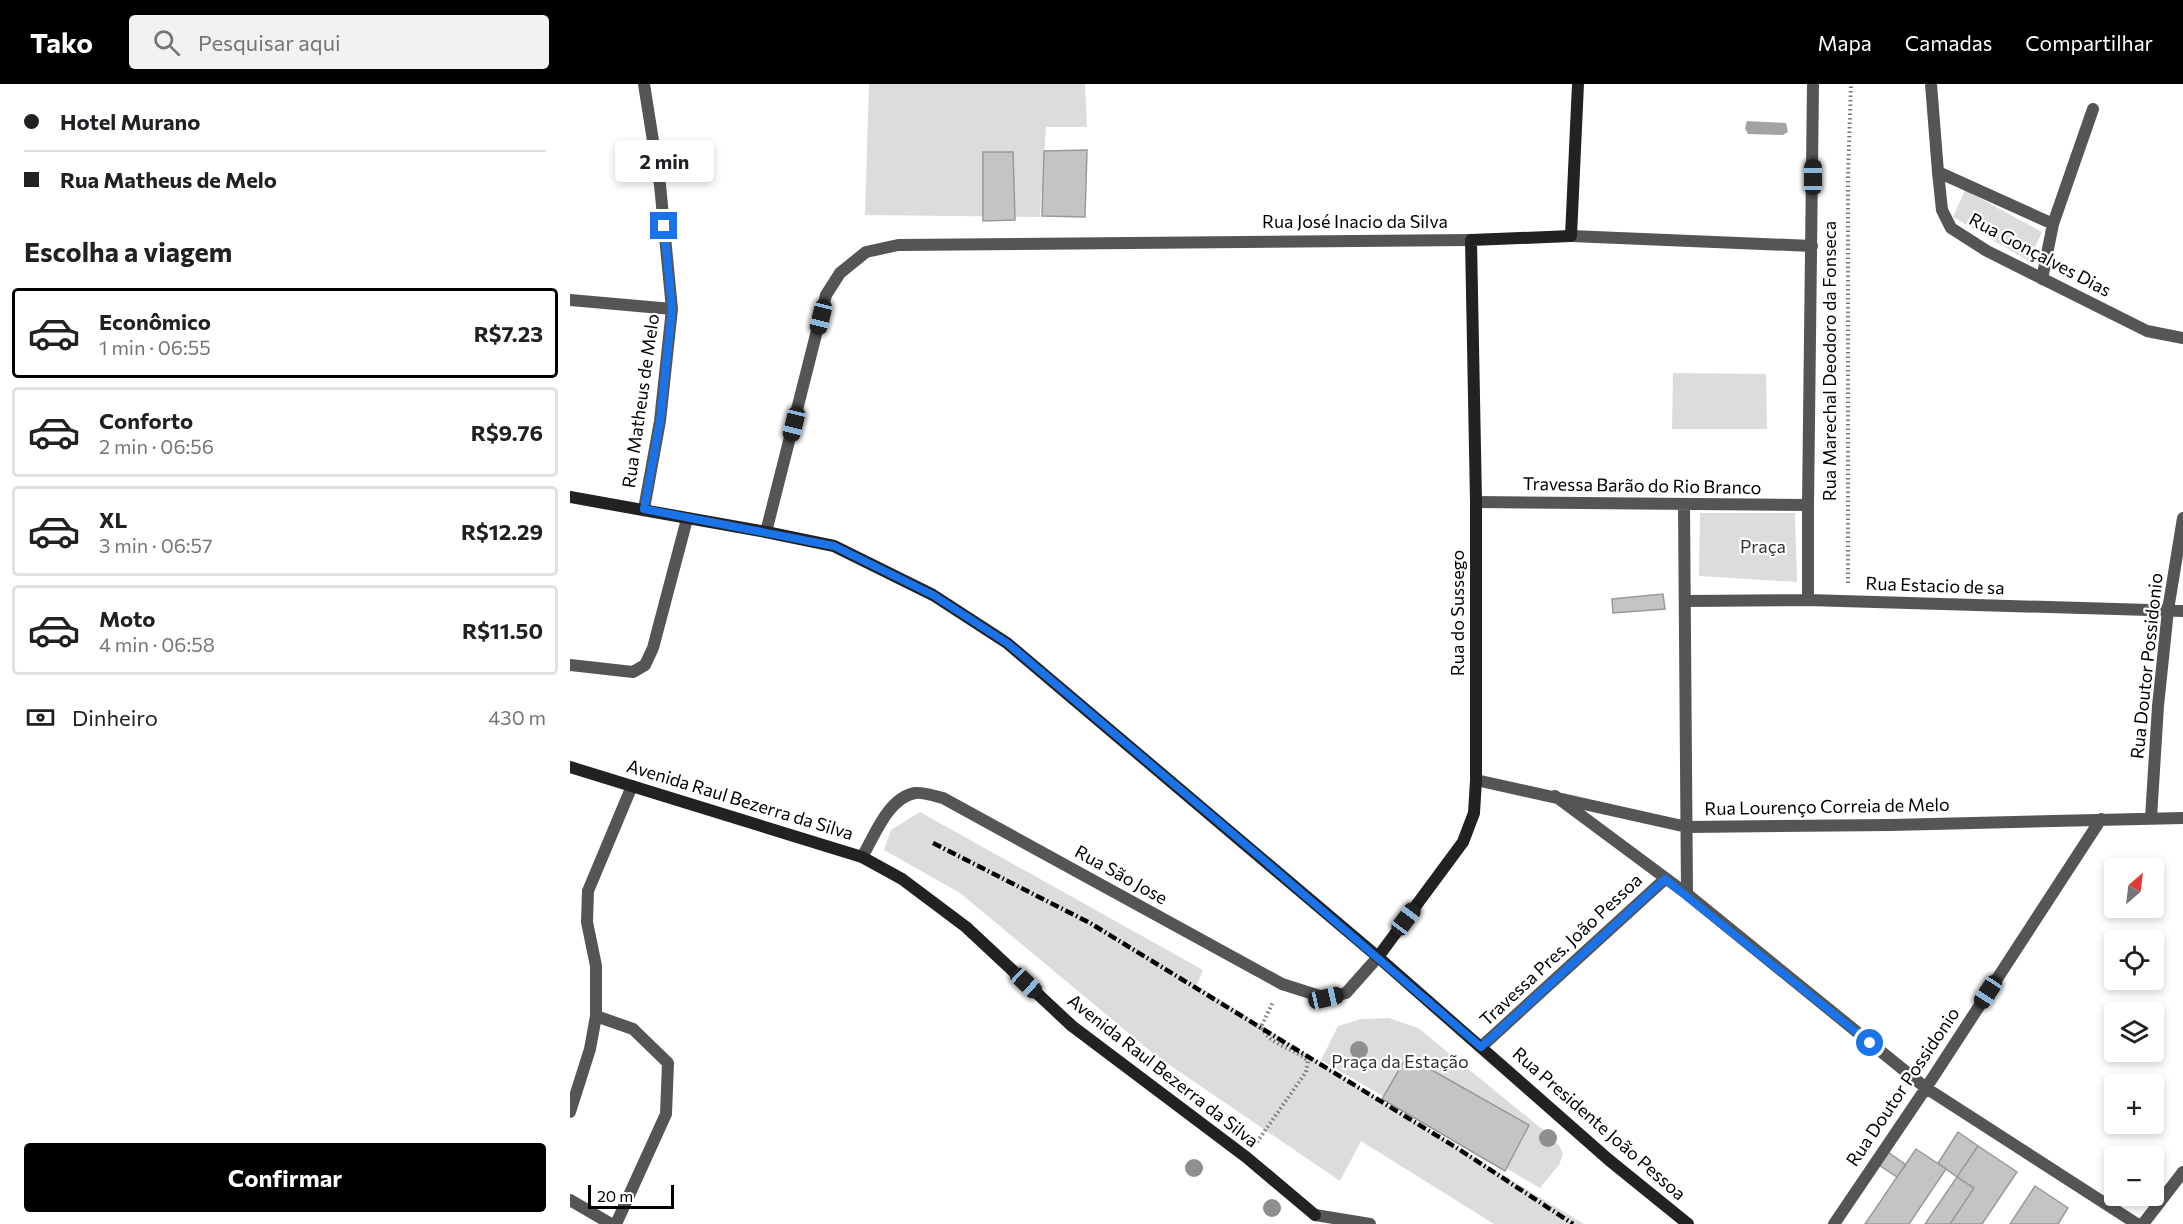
<!DOCTYPE html>
<html lang="pt">
<head>
<meta charset="utf-8">
<style>
	:root { --surface:#fff; --page:#f2f2f2; --text:#202124; --muted:#757577; --line:#e0e0e0; --accent:#000 }
	body { margin:0; font-family:Commissioner,sans-serif; background:var(--page); color:var(--text); height:100vh; display:flex; flex-direction:column; font-size:22px; white-space:nowrap }
	* { box-sizing:border-box; margin:0 }
	p { font-size:20px; color:var(--muted) }
	.icon { flex:none; width:33px; height:33px; fill:none; stroke:currentColor; stroke-width:2; stroke-linecap:round; stroke-linejoin:round }
	.map { position:relative; flex:1; overflow:hidden }
	.details { display:flex; flex-direction:column; background:var(--surface); width:570px }
	.details>* { flex:none }
	.top-card { display:grid; align-content:center; height:132px; padding:0 24px; background:var(--surface) }
	.needle { width:39px; rotate:28deg }
	.tools { position:absolute; left:1534px; top:774px; display:grid; gap:12px }
	.tools a { display:grid; place-items:center; width:60px; height:60px; border-radius:6px; background:var(--surface); box-shadow:0 3px 9px #0003; font-size:30px }
	.scale { position:absolute; left:18px; bottom:15px; width:86px; box-sizing:border-box; padding-left:6px; border:3px solid #000; border-top:0; font-size:16px; line-height:21px; white-space:nowrap; color:#000; -webkit-text-stroke:4px #fff; paint-order:stroke }
	.end { position:absolute; width:27px; height:27px; margin:-14px; border:8px solid #1a73e8; background:#fff; box-shadow:0 0 0 3px #fff }
	.from { border-radius:50% }
	.bubble { position:absolute; height:42px; border-radius:6px; background:var(--surface); box-shadow:0 3px 9px #0003; font-size:20px; font-weight:700; line-height:42px; text-align:center }
	.car { position:absolute; width:18px; height:36px; margin:-18px -9px; border-radius:8px; box-shadow:0 0 4px 2px #0007; background:linear-gradient(#222 24%,#8ab4d8 0 40%,#222 0 76%,#8ab4d8 0 86%,#222 0) }
	.top-card b { display:flex; align-items:center; gap:21px; height:57px; font-size:22px }
	.top-card b+b { border-top:2px solid var(--line) }
	.top-card i { width:15px; height:15px; background:var(--text) }
	ul { padding:0; list-style:none }
	li { display:flex; align-items:center; gap:18px; height:90px; margin:0 12px 9px; padding:0 12px; border:3px solid var(--line); border-radius:6px }
	li div { flex:1 }
	li b { display:block; font-size:22px }
	li em { font-style:normal; font-weight:700 }
	li.current { border-color:var(--accent) }
	li>.icon { width:54px; height:54px; stroke-width:1.5 }
	h2 { padding:0 24px; font-size:27px; line-height:72px }
	.pay { display:flex; align-items:center; gap:15px; height:66px; padding:0 24px; font-size:22px }
	.pay p { margin-inline-start:auto }
	.cta { display:flex; gap:12px; margin-top:auto; padding:12px 24px }
	.cta a { flex:1; height:69px; border-radius:6px; background:var(--accent); color:#fff; font-size:24px; font-weight:700; line-height:69px; text-align:center }
	header { display:flex; align-items:center; gap:36px; box-sizing:border-box; height:84px; padding:0 30px; background:var(--accent); color:#fff }
	header strong { font-size:28px }
	nav { display:flex; gap:33px; margin-inline-start:auto; font-size:21px }
	.search { width:420px; height:54px; background:var(--page); display:flex; align-items:center; gap:15px; box-sizing:border-box; padding:0 21px; border-radius:6px; color:var(--muted); font-size:22px }
	main { display:flex; flex:1; min-height:0 }
	.map>svg:first-child { display:block }
	.green { fill:#dcdcdc }
	.water { fill:#a3a3a3 }
	.building { fill:#c4c4c4; stroke:#999; stroke-width:1.5 }
	.lines { fill:none; stroke-linecap:round; stroke-linejoin:round }
	.path { stroke:#777; stroke-width:4; stroke-dasharray:1.5 3; stroke-linecap:butt }
	.lane { stroke:#555; stroke-width:12 }
	.street { stroke:#555; stroke-width:12 }
	.secondary { stroke:#222; stroke-width:12 }
	.rail { stroke:#000; stroke-width:4.5; stroke-dasharray:9 3 1.5 3; stroke-linecap:butt }
	.tree { fill:#8f8f8f }
	.route { stroke:#1a73e8; stroke-width:8 }
	.labels { text-anchor:middle; stroke-width:4.5; stroke-linejoin:round; paint-order:stroke }
	.street-label { font-size:18px; fill:#000; stroke:#fff }
	.park-label { font-size:18px; fill:#333; stroke:#fff }
</style>
</head>
<body>
<header>
<strong>Tako</strong>
<div class="search"><svg class="icon" aria-label="search" viewBox="0 0 24 24"><circle cx="10" cy="10" r="6"/><path d="M15 15l6 6"/></svg>Pesquisar aqui</div>
<nav><a>Mapa</a><a>Camadas</a><a>Compartilhar</a></nav>
</header>
<main>
<section class="details">
<div class="top-card">
<b><i class="from"></i>Hotel Murano</b>
<b><i></i>Rua Matheus de Melo</b>
</div>
<h2>Escolha a viagem</h2>
<ul>
<li class="current"><svg class="icon" aria-label="car" viewBox="0 0 24 24"><path d="M5 17H2v-5l4-1 3-4h7l3 4 3 1v5h-3M9 17h6M6 11h13"/><circle cx="7" cy="17" r="2"/><circle cx="17" cy="17" r="2"/></svg><div><b>Econômico</b><p>1 min · 06:55</p></div><em>R$7.23</em></li>
<li><svg class="icon" aria-label="car" viewBox="0 0 24 24"><path d="M5 17H2v-5l4-1 3-4h7l3 4 3 1v5h-3M9 17h6M6 11h13"/><circle cx="7" cy="17" r="2"/><circle cx="17" cy="17" r="2"/></svg><div><b>Conforto</b><p>2 min · 06:56</p></div><em>R$9.76</em></li>
<li><svg class="icon" aria-label="car" viewBox="0 0 24 24"><path d="M5 17H2v-5l4-1 3-4h7l3 4 3 1v5h-3M9 17h6M6 11h13"/><circle cx="7" cy="17" r="2"/><circle cx="17" cy="17" r="2"/></svg><div><b>XL</b><p>3 min · 06:57</p></div><em>R$12.29</em></li>
<li><svg class="icon" aria-label="car" viewBox="0 0 24 24"><path d="M5 17H2v-5l4-1 3-4h7l3 4 3 1v5h-3M9 17h6M6 11h13"/><circle cx="7" cy="17" r="2"/><circle cx="17" cy="17" r="2"/></svg><div><b>Moto</b><p>4 min · 06:58</p></div><em>R$11.50</em></li>
</ul>
<div class="pay"><svg class="icon" aria-label="cash" viewBox="0 0 24 24"><path d="M3 7h18v10H3z"/><circle cx="12" cy="12" r="2"/></svg>Dinheiro<p>430 m</p></div>
<div class="cta"><a>Confirmar</a></div>
</section>
<div class="map">
<svg width="1613" height="1140" viewBox="0 0 1613 1140">
	<rect width="100%" height="100%" fill="#fff"/>
	<path class="green" d="M299,0H515L517,43H476L470,133L295,131Z
		M1395,106L1472,148L1459,177L1383,133Z
		M1103,289L1196,290L1197,345H1102Z
		M1130,429H1225L1227,498L1129,492Z
		M350,728L633,886L627,901L811,1017L1014,1140H924L791,1057L770,1097L585,971L390,809L314,766L321,746Z
		M819,934L848,944L977,1049L990,1063L993,1070L989,1081L970,1104L751,976L768,942L791,935Z"/>
	<path class="water" d="M1177,37L1216,39L1218,48L1213,51L1178,50L1175,44Z"/>
	<path class="building" d="M517,66L515,133L472,132L474,67Z
		M413,68H443L445,136L413,137Z
		M1093,510L1095,525L1043,529L1042,515Z
		M837,972L959,1041L935,1087L812,1015Z
		M1388,1048L1408,1062L1387,1093L1368,1079Z
		M1408,1062L1447,1088L1412,1140H1380L1404,1104L1387,1093Z
		M1346,1065L1376,1085L1339,1140H1295Z
		M1318,1068L1336,1081L1327,1093L1309,1081Z
		M1387,1093L1404,1104L1380,1140H1355Z
		M1465,1102L1498,1124L1488,1140H1440Z"/>
	<g class="lines">
		<path class="path" d="M1278,499V93L1281,0
			M687,1058L736,988L738,977C723,963 700,962 691,943L703,918"/>
		<path class="lane" d="M1361,0L1368,88
			M0,581L63,588L75,581L83,564L117,435"/>
		<path class="street" d="M74,0L90,101L102,225L90,337L74,425
			M1368,88L1372,126L1381,144L1417,167L1577,247L1613,254
			M1368,88L1483,140
			M1001,152L1242,162
			M1472,195L1483,140L1523,25
			M0,216L102,225
			M906,418L1238,421
			M1114,421L1117,810
			M196,448L256,211L270,189L296,168L328,161L901,156
			M1238,516V421L1243,0
			M1115,517L1238,516L1613,527
			M906,696L1117,743L1321,741L1613,734
			M985,712L1117,810L1356,1004L1567,1140
			M1581,734L1588,622L1598,526L1613,434
			M292,773C305,751 318,714 345,709C353,708 365,712 373,714L712,900L756,914L776,909L808,873
			M26,932L63,945L98,979L96,1030L46,1140
			M911,963L1095,795
			M0,1028L20,965L26,932V882L17,838L18,807L62,702
			M0,1116L41,1140
			M745,1131L800,1140
			M1264,1140L1356,1004L1531,735
			M1573,1140L1613,1088"/>
		<path class="secondary" d="M0,413L196,448L264,462L363,511L437,559L808,873L1039,1076L1118,1140
			M0,683L292,773L332,795L396,843L502,942L676,1073L745,1131
			M808,873L893,758L904,729L906,696V418L901,156L1001,152L1008,0"/>
		<path class="rail" d="M363,759L520,839L887,1064L1003,1140"/>
	</g>
	<g class="tree">
		<circle cx="789" cy="966" r="9"/>
		<circle cx="978" cy="1054" r="9"/>
		<circle cx="624" cy="1084" r="9"/>
		<circle cx="702" cy="1124" r="9"/>
	</g>
	<g class="lines">
		<path class="route" d="M94,142L102,225L90,337L74,425L264,462L363,511L437,559L689,772L911,963L1095,795L1300,959"/>
	</g>
	<g class="labels">
		<g class="street-label">
			<text x="785" y="144">Rua José Inacio da Silva</text>
			<text transform="translate(1470 171) rotate(28)" y="6">Rua Gonçalves Dias</text>
			<text transform="translate(1260 277) rotate(-90)" y="6">Rua Marechal Deodoro da Fonseca</text>
			<text transform="translate(71 317) rotate(-82)" y="6">Rua Matheus de Melo</text>
			<text transform="translate(1072 402) rotate(1)" y="6">Travessa Barão do Rio Branco</text>
			<text transform="translate(1365 502) rotate(2)" y="6">Rua Estacio de sa</text>
			<text transform="translate(888 529) rotate(-90)" y="6">Rua do Sussego</text>
			<text transform="translate(1577 582) rotate(-84)" y="6">Rua Doutor Possidonio</text>
			<text transform="translate(170 716) rotate(17)" y="6">Avenida Raul Bezerra da Silva</text>
			<text transform="translate(1257 723) rotate(-1)" y="6">Rua Lourenço Correia de Melo</text>
			<text transform="translate(551 791) rotate(29)" y="6">Rua São Jose</text>
			<text transform="translate(991 866) rotate(-43)" y="6">Travessa Pres. João Pessoa</text>
			<text transform="translate(593 987) rotate(38)" y="6">Avenida Raul Bezerra da Silva</text>
			<text transform="translate(1333 1003) rotate(-56)" y="6">Rua Doutor Possidonio</text>
			<text transform="translate(1029 1040) rotate(41)" y="6">Rua Presidente João Pessoa</text>
		</g>
		<g class="park-label">
			<text x="1193" y="469">Praça</text>
			<text x="830" y="984">Praça da Estação</text>
		</g>
	</g>
</svg>
<div class="tools">
<a><svg class="needle" viewBox="-14 -14 28 28"><path d="M0-13l5 13h-10z" fill="#e53935"/><path d="M0 13l5-13h-10z" fill="#757577"/></svg></a>
<a><svg class="icon" aria-label="locate" viewBox="0 0 24 24"><circle cx="12" cy="12" r="6"/><path d="M12 2v4M12 18v4M2 12h4M18 12h4"/></svg></a>
<a><svg class="icon" aria-label="layers" viewBox="0 0 24 24"><path d="M12 4l9 5-9 5-9-5zM3 14l9 5 9-5"/></svg></a>
<a>+</a>
<a>−</a>
</div>
<div class="scale">20 m</div>
<i class="end from" style="left:1300px;top:959px"></i>
<i class="end" style="left:94px;top:142px"></i>
<div class="bubble" style="left:45px;top:56px;width:99px">2 min</div>
<i class="car" style="left:1243px;top:93px;rotate:0deg"></i>
<i class="car" style="left:251px;top:233px;rotate:194deg"></i>
<i class="car" style="left:224px;top:340px;rotate:194deg"></i>
<i class="car" style="left:836px;top:835px;rotate:37deg"></i>
<i class="car" style="left:456px;top:899px;rotate:133deg"></i>
<i class="car" style="left:1418px;top:908px;rotate:213deg"></i>
<i class="car" style="left:756px;top:914px;rotate:77deg"></i>
</div>
</main>
</body>
</html>
